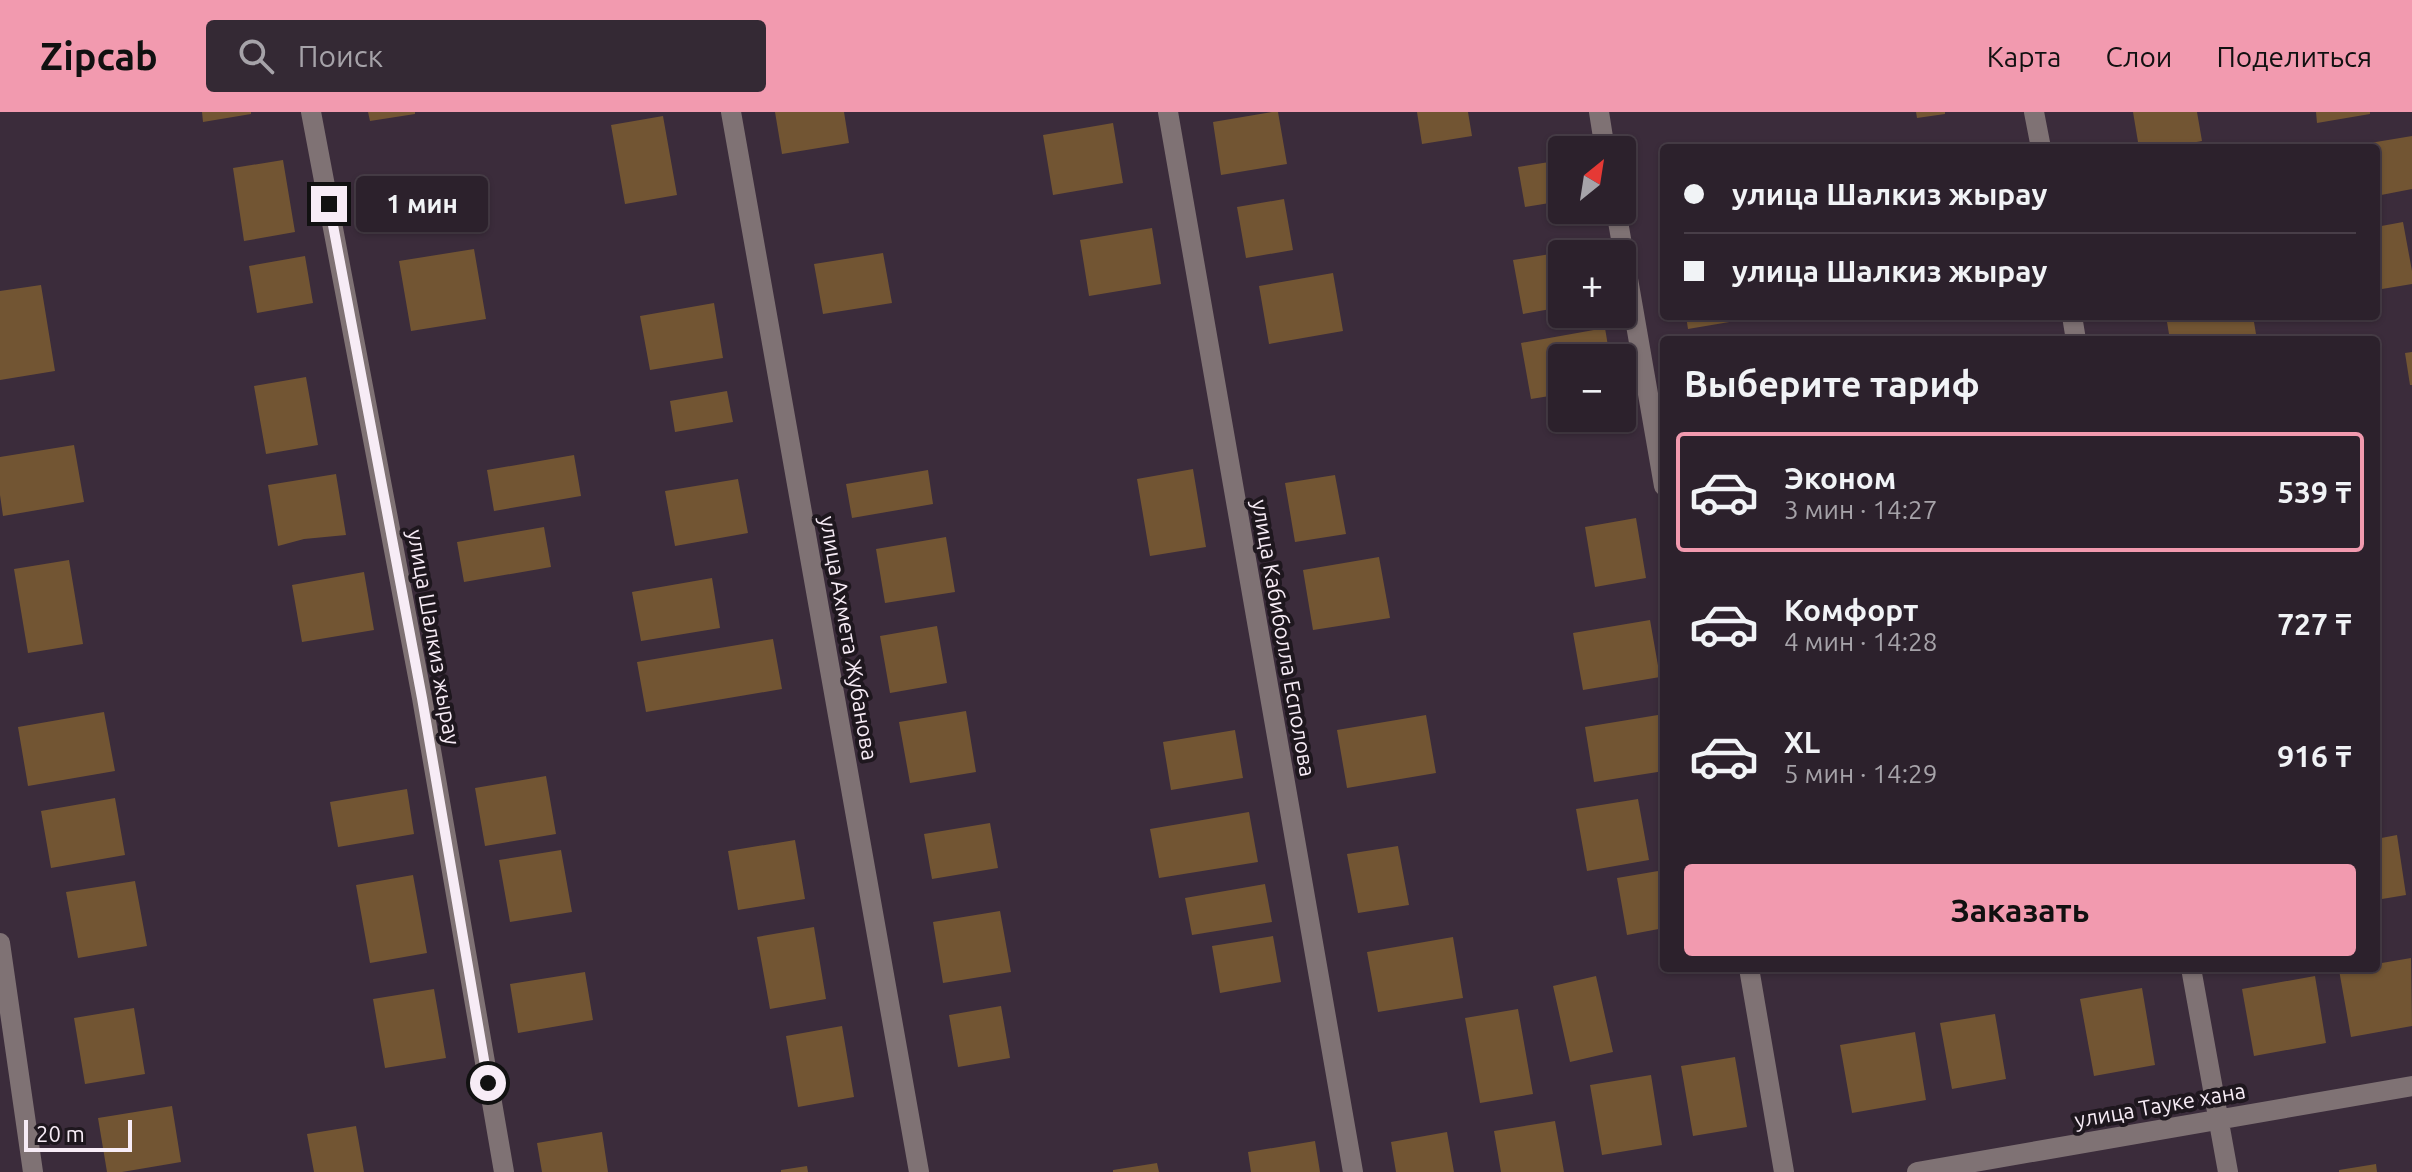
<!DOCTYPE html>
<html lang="ru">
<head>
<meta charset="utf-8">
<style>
	:root { --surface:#2c212c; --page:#342934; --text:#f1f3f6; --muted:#a6a3a9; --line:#483e48; --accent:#f29aaf }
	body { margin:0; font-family:Ubuntu,sans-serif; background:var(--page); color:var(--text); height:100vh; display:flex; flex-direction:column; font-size:30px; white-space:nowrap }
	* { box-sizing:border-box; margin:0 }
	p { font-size:26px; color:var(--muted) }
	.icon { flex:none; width:44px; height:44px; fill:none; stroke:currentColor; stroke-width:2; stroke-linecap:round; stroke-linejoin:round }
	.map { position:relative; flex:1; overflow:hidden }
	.side { position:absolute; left:1660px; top:224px; width:720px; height:636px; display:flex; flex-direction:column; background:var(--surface); border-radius:8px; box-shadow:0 2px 6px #0004,0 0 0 2px var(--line) }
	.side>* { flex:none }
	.banner { position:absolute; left:1660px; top:32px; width:720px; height:176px; border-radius:8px; box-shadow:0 2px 6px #0004,0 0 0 2px var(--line); display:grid; align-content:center; height:176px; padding:0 24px; background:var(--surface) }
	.needle { width:52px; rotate:30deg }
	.buttons { position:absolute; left:1548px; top:24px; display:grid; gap:16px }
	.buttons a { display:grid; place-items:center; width:88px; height:88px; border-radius:8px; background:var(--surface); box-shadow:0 2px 6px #0004,0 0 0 2px var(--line); font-size:40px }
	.scale { position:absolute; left:24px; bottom:20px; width:108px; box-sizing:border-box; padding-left:8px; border:4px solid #f7ecf6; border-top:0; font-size:22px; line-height:28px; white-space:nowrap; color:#f7ecf6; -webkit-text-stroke:6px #1e171e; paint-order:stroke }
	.end { position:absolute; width:36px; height:36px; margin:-18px; border:10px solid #f7ecf6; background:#111; box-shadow:0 0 0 4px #111 }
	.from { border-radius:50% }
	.bubble { position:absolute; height:56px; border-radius:8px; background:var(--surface); box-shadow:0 2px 6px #0004,0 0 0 2px var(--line); font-size:26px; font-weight:700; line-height:56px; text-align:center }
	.banner b { display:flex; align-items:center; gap:28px; height:76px; font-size:30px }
	.banner b+b { border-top:2px solid var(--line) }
	.banner i { width:20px; height:20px; background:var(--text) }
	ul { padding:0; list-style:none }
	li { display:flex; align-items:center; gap:24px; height:120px; margin:0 16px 12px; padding:0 8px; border:4px solid transparent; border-radius:8px }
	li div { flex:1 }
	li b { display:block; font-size:30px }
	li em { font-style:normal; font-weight:700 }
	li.current { border-color:var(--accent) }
	li>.icon { width:72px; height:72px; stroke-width:1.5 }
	h2 { padding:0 24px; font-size:36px; line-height:96px }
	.primary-button { display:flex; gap:16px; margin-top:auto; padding:16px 24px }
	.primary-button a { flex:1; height:92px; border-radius:8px; background:var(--accent); color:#111; font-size:32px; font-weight:700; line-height:92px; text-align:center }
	header { display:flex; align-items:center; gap:48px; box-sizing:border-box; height:112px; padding:0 40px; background:var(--accent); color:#111 }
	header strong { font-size:38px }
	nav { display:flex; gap:44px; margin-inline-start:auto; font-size:28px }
	.search { width:560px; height:72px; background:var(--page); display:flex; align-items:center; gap:20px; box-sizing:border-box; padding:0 28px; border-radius:8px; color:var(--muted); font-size:30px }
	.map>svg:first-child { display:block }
	.building { fill:#725533 }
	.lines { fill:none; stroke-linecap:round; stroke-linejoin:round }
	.minor { stroke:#7f7274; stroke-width:20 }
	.route { stroke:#f7ecf6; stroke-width:10 }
	.labels { text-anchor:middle; stroke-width:8; stroke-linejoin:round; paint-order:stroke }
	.street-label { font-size:22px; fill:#f7ecf6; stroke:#1e171e }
</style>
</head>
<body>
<header>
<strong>Zipcab</strong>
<div class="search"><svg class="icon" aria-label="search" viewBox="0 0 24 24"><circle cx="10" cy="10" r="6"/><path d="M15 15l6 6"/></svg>Поиск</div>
<nav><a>Карта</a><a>Слои</a><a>Поделиться</a></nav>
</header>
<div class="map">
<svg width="2412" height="1060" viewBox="0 0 2412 1060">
	<rect width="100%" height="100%" fill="#3b2c3b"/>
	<path class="building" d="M202,0H251V2L203,10Z
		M368,0H415V2L370,9Z
		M775,0H844L849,31L782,42Z
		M1272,0H1278L1287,52L1221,63L1213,10Z
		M1417,0H1468L1472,24L1422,32Z
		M1916,0H1945V2L1917,6Z
		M2133,0H2197L2202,29L2164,36H2139Z
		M2316,0H2370V2L2317,11Z
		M663,4L677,83L625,92L611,13Z
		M1113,11L1123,71L1053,83L1043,23Z
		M2412,24V77L2376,84V36H2364V32Z
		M283,48L295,120L244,129L233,56Z
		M1562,48V89L1525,95L1518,55Z
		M1284,87L1293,138L1246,146L1237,95Z
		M2403,110L2412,159V172L2376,178V115Z
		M1152,116L1161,172L1089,184L1080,128Z
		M1588,136L1589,142H1562V195L1523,202L1513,148Z
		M474,137L486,207L411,219L399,149Z
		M883,141L892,191L823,202L814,152Z
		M305,144L313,191L257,201L249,154Z
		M1333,161L1343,219L1269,232L1259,174Z
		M41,173L55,259L0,268V179Z
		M714,191L723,246L650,258L640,204Z
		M1686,204H1753V206L1688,217Z
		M2166,204H2253L2257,228H2170Z
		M1605,216L1610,246H1562V282L1531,287L1521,231Z
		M2412,240V273H2410L2405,241Z
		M306,265L318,333L266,342L254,274Z
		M727,279L733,310L675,320L670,289Z
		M74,333L84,390L3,404L0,383V345Z
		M574,343L581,384L494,399L487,358Z
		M1193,357L1206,435L1150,444L1137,367Z
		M928,358L933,392L852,406L846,372Z
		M336,362L346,423L304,427L278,434L268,373Z
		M1335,363L1346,422L1295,430L1285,371Z
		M738,367L748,421L675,434L665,379Z
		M1636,406L1646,466L1595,475L1585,415Z
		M544,415L551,455L464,470L457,430Z
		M946,425L955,480L885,491L876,437Z
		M1379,445L1390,506L1313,518L1303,458Z
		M69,448L83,532L28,541L14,457Z
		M364,460L374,518L302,530L292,473Z
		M712,466L720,516L641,529L632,480Z
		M1650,508L1660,565L1583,578L1573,521Z
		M937,514L947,571L890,581L880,524Z
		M773,527L782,577L646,600L637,550Z
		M966,599L976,660L910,671L899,610Z
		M104,600L115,659L28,674L18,615Z
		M1664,602V659L1594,670L1585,615Z
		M1426,603L1436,661L1347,676L1337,618Z
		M1235,618L1243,666L1171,678L1163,630Z
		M546,664L556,722L485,734L475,676Z
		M407,677L414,722L338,735L330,690Z
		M115,686L125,743L51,756L41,699Z
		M1638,687L1649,748L1587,759L1576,697Z
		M1249,700L1258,750L1159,766L1150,717Z
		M990,711L998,756L932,767L924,722Z
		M2397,723L2406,783L2376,788V727Z
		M795,728L805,787L738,798L728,739Z
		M1398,734L1409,793L1358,801L1347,742Z
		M561,738L572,800L510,810L499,748Z
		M1664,758V816L1627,823L1617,766Z
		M413,763L427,841L370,851L356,773Z
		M135,769L147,834L78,846L66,780Z
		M1265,772L1272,810L1192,823L1185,786Z
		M1000,799L1011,860L943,871L933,810Z
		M814,815L826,887L770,897L757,825Z
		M1273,824L1281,870L1220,881L1212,834Z
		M1453,825L1463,886L1378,900L1367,840Z
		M2411,846L2412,914L2351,925L2339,858L2376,856V852Z
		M585,860L593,908L518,921L510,872Z
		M1596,864L1613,940L1570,950L1553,874Z
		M2315,864L2326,931L2254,944L2242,877Z
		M2142,876L2155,953L2094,964L2080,887Z
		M434,877L446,946L385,956L373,887Z
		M1001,894L1010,946L958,955L949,903Z
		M134,896L145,962L85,972L74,906Z
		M1518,897L1533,982L1480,991L1465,906Z
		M1995,902L2006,967L1952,977L1940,911Z
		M842,914L854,985L798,995L786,924Z
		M1915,920L1926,988L1852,1001L1840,933Z
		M1735,945L1747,1015L1693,1024L1681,954Z
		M1651,963L1662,1033L1602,1043L1590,973Z
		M172,994L181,1050L122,1060H107L98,1006Z
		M1555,1009L1564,1060H1501L1494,1019Z
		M356,1014L364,1060H314L307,1022Z
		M602,1020L608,1060H542L537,1031Z
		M1447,1020L1454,1060H1396L1391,1030Z
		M1315,1029L1320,1060H1251L1248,1040Z
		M1157,1051L1159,1060H1113V1058Z
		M2376,1052L2377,1060H2339V1058Z
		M807,1054L808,1060H781V1058Z"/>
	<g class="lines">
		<path class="minor" d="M311,0L422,586L504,1060
			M731,0L919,1060
			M1168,0L1353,1060
			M1599,0L1605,38
			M2034,0L2041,36
			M1616,98L1664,374
			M2072,204L2076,228
			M0,831L33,1060
			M1749,856L1784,1060
			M2191,856L2228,1060
			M1917,1060L2412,974"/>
	</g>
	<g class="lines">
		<path class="route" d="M329,92L422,586L488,971"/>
	</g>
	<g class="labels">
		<g class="street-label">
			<text transform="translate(434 525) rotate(80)" y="8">улица Шалкиз жырау</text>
			<text transform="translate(849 526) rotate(80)" y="8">улица Ахмета Жубанова</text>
			<text transform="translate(1284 526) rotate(80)" y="8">улица Кабиболла Есполова</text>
			<text transform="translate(2160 993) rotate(-10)" y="8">улица Тауке хана</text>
		</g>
	</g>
</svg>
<div class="buttons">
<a><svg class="needle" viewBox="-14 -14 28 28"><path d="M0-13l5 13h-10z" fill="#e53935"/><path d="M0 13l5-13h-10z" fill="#a6a3a9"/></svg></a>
<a>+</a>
<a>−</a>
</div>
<div class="scale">20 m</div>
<i class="end from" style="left:488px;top:971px"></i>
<i class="end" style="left:329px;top:92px"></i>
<div class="bubble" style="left:356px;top:64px;width:132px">1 мин</div>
<div class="banner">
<b><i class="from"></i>улица Шалкиз жырау</b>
<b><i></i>улица Шалкиз жырау</b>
</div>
<section class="side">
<h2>Выберите тариф</h2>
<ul>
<li class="current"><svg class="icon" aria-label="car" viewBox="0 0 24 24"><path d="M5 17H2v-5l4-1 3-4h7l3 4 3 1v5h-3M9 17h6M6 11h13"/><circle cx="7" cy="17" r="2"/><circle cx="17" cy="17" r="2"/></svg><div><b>Эконом</b><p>3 мин · 14:27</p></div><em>539 ₸</em></li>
<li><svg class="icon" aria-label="car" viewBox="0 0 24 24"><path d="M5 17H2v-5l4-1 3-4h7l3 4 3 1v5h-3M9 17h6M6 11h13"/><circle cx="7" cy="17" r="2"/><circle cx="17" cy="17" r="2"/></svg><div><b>Комфорт</b><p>4 мин · 14:28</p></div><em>727 ₸</em></li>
<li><svg class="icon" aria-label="car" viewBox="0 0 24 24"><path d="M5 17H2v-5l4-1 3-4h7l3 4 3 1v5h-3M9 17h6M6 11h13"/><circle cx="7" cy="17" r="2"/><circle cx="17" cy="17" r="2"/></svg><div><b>XL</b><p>5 мин · 14:29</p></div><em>916 ₸</em></li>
</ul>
<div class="primary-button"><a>Заказать</a></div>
</section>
</div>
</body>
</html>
